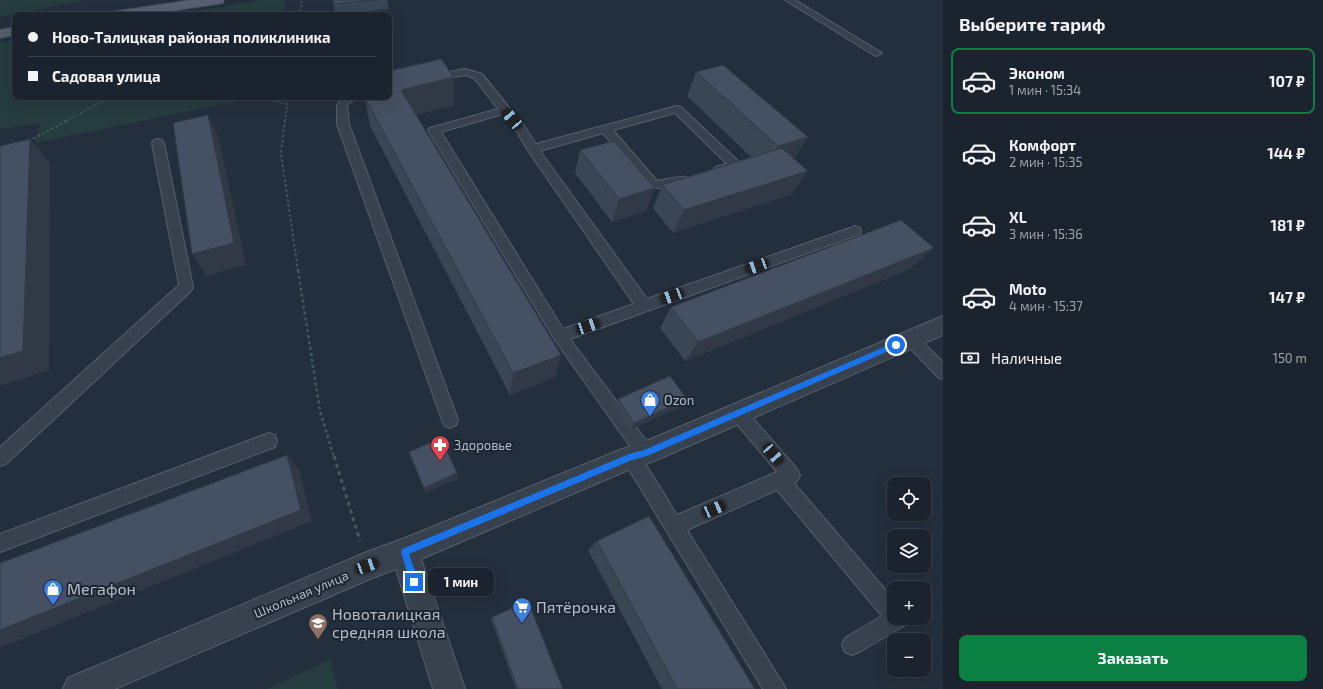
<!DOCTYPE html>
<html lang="ru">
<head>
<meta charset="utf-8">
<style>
	:root { --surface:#1b232e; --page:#282f3a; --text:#f1f3f6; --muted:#a0a4aa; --line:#39404a; --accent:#0b8043 }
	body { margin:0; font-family:"Exo 2",sans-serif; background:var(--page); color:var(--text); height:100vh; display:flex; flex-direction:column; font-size:15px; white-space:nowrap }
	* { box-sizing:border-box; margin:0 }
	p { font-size:13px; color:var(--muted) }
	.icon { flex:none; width:22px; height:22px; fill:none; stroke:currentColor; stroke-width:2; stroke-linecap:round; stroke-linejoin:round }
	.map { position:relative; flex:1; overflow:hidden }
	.sheet { display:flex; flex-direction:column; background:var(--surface); width:380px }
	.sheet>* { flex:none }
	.top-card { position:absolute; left:12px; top:12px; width:380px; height:88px; border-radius:8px; box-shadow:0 4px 16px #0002,0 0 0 1px var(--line); display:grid; align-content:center; height:88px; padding:0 16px; background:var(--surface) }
	.tools { position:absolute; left:887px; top:477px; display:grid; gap:8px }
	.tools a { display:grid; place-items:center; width:44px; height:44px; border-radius:8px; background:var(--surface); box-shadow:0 4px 16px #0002,0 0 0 1px var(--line); font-size:20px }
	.end { position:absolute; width:18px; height:18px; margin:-9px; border:5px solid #1a73e8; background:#fff; box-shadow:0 0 0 2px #fff }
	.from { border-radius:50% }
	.bubble { position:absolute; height:28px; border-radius:8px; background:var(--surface); box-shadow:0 4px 16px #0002,0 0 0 1px var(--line); font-size:13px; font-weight:700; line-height:28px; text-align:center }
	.car { position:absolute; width:12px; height:24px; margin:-12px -6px; border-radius:5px; box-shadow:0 0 3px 1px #0007; background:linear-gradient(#222 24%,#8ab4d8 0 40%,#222 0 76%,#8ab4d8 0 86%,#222 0) }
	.top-card b { display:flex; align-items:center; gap:14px; height:38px; font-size:15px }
	.top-card b+b { border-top:1px solid var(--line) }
	.top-card i { width:10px; height:10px; background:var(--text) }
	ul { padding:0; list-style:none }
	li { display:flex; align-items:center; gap:12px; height:66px; margin:0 8px 6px; padding:0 8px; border:2px solid transparent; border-radius:8px }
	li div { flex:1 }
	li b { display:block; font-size:15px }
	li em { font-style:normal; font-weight:700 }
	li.selected { border-color:var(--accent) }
	li>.icon { width:36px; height:36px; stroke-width:1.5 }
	h2 { padding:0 16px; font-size:18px; line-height:48px }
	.pay { display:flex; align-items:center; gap:10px; height:44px; padding:0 16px; font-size:15px }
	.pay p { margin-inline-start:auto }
	.action { display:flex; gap:8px; margin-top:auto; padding:8px 16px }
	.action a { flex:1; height:46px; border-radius:8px; background:var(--accent); color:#fff; font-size:16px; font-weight:700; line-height:46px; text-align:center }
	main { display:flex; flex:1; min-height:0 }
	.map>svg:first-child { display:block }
	.green { fill:#263c3f }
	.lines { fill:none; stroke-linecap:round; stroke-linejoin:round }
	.service-casing { stroke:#565f6c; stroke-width:2 }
	.minor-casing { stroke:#565f6c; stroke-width:2 }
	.primary-casing { stroke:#414a57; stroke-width:2 }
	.path-far3 { stroke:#44595c; stroke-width:1.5; stroke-dasharray:2 2; stroke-linecap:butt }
	.path-far2 { stroke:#44595c; stroke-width:2; stroke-dasharray:2.5 2.5; stroke-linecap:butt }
	.path-far1 { stroke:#44595c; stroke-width:2.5; stroke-dasharray:3 3; stroke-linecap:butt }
	.path { stroke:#44595c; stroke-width:3; stroke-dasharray:4 4; stroke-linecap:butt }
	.service { fill:#38414e; fill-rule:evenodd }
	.minor { fill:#38414e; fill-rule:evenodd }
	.primary { fill:#56606e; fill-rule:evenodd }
	.wall { fill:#3b4654 }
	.shaded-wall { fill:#303945 }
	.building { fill:#455162; stroke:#303945 }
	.route { fill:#1a73e8 }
	.labels { text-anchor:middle; stroke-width:4; stroke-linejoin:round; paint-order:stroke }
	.poi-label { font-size:13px; fill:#b4bcc9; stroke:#1d2633; text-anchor:start }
	.street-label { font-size:13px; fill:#b4bcc9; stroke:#1d2633 }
	.near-poi-label { font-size:16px; fill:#b4bcc9; stroke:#1d2633; text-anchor:start }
</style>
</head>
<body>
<main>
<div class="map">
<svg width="943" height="689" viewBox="0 0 943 689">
	<rect width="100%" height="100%" fill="#242f3e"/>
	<path class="green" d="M0,0H86L0,17Z
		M264,0H286L283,15H170Z
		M15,40V97H257L35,143L40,123L0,129V42Z
		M330,659L338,689H268Z"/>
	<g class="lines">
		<defs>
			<path id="service" d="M785,0H795L882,53L877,56L874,55Z
				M465,69L482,74L524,126L536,144L677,106L681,107L739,162L741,165L739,168L719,174L715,173L713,170L715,167L727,164L675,113L613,130L657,181C665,180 681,175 687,177L689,180L687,183L670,188H650L603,133L540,151L647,299L850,228L855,226L860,228L861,231L860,234L570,339L651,447L653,453L651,459L645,461L643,460L677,515L777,472L732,418L730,413L732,408L738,406L744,408L797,469L800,475L797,481L794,483L894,600V618H907L904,626L859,652L852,655L845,652L842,645L845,638L882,616L777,490L687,530L782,682L786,689H763L625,463L622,457L625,451L632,449L555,340L428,130L430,128L498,109L474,78L465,75L433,81L428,78L433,75ZM503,114L516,130L529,152L634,304L563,329L441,132Z
				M343,97H360L359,99L351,101L347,106L349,124L458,420L456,425L450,428L444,425L442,420L337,124V106Z
				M158,139L162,140L164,143L193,287L191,291L6,464L0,466V447L179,285L152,143L154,140Z
				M910,333L915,335L943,362V379L938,377L905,343L903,339L905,335Z
				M269,433L275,435L277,441L275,447L0,552V534Z"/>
			<path id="minor" d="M943,316V335L654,461L633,468L421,559L465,689H433L396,569L370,579L115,689H63L68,678L367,552L405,538L622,449L644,442Z"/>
			<path id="primary" d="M192,0H224L223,3L218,4L144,15H110L112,12L117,11Z
				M15,27V35L0,38V30Z"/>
		</defs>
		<use href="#service" class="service-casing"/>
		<use href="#minor" class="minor-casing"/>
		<use href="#primary" class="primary-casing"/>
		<path class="path-far3" d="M300,15L302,0
			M257,97L287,104
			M66,121L111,97
			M285,121L288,97"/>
		<path class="path-far2" d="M285,120L281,153L298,271
			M29,141L68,120"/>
		<path class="path-far1" d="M298,270L320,411L334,457"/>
		<path class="path" d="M334,456L360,541"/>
		<use href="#service" class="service"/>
		<use href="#minor" class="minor"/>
		<use href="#primary" class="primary"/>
	</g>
	<path class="wall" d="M333,0H387L389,9L335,14Z
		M696,72L808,137L794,159L792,194L673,233L653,208L662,185L751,157L687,96Z
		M454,77V105L416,115L561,355L555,377L510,395L370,126L365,98Z
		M580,150L646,211L612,222L575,173Z
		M910,269L685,361L660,328L671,307Z
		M618,399L682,406L630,430L614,406Z
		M409,452L458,478L426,493L411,458Z
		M597,541L755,689H662L588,550Z
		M492,617L563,689H516L491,619Z"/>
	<path class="shaded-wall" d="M454,77V105L405,118L401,90Z
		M208,115L219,139L246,265L207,276L192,254Z
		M808,137L793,161L764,170L778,146Z
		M30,139L50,163L49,370L0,386V358Z
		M808,171L792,194L673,233L684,210Z
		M655,188L646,211L612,222L619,199Z
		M934,248L910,269L685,361L698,342Z
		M561,355L555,377L510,395L513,373Z
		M687,399L682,406L630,430L634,423Z
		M287,455L299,469L312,521L2,647H0V630Z
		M457,473L458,478L426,493L424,488Z"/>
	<path class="building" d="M333,0H377L333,4Z
		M441,59L454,77L401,90L561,355L513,373L365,98L389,97V71Z
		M723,65L808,137L778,146L696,72Z
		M208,115L234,243L192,254L173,123Z
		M30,139L23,351L0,358V146Z
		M614,141L655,188L619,199L580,150Z
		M782,148L808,171L684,210L662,185Z
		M901,220L934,248L698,342L671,307Z
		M670,376L687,399L634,423L618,399Z
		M441,438L457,473L424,488L409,452Z
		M287,455L301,510L0,630V563Z
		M649,516L755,689H677L597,541Z
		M528,601L563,689H518L492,617Z"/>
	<path class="route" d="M896,342L898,343V347L647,456L632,460L409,554L419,582L417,585L414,587L411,585L401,552L402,549L629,454L644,450Z"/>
	<defs>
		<symbol id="shop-pin" viewBox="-11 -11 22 30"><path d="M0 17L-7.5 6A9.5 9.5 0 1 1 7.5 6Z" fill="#3f7fe0" stroke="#1d2633"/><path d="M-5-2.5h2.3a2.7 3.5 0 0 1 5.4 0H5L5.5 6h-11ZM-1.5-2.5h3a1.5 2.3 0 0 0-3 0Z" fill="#fff"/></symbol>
		<symbol id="pharmacy-pin" viewBox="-11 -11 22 30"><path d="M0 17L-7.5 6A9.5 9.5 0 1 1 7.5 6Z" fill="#e0444e" stroke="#1d2633"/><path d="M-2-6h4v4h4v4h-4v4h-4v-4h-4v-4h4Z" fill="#fff"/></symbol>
		<symbol id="supermarket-pin" viewBox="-11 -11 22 30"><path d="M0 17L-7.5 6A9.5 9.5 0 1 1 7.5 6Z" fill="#3f7fe0" stroke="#1d2633"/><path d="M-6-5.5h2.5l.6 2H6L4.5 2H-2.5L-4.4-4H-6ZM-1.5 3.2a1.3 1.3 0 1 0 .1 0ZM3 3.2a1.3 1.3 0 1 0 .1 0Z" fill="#fff"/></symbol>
		<symbol id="school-pin" viewBox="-11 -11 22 30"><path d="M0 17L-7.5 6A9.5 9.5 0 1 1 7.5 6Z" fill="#8d6e63" stroke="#1d2633"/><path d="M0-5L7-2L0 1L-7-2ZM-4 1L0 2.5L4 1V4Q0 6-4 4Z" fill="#fff"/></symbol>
	</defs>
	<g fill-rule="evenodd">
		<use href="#shop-pin" x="639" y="389" width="22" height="30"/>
		<use href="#pharmacy-pin" x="429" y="434" width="22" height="30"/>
		<use href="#shop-pin" x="42" y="578" width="22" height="30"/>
		<use href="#supermarket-pin" x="511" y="596" width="22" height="30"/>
		<use href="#school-pin" x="307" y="612" width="22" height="30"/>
	</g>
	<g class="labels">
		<g class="poi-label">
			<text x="664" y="405">Ozon</text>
			<text x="454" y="450">Здоровье</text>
		</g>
		<g class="street-label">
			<text transform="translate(301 594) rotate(-23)" y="5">Школьная улица</text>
		</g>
		<g class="near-poi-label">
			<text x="67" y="595">Мегафон</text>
			<text x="536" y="613">Пятёрочка</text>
			<text x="332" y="620">Новоталицкая<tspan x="332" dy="18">средняя школа</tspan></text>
		</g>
	</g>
</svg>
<div class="tools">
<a><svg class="icon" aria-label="locate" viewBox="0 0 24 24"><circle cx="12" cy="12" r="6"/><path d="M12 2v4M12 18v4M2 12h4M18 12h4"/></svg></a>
<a><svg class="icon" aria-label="layers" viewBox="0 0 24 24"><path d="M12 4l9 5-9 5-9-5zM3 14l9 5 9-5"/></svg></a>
<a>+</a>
<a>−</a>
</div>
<i class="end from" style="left:896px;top:345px"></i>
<i class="end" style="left:414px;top:582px"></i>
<div class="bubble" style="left:428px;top:568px;width:66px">1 мин</div>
<i class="car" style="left:512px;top:119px;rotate:320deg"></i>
<i class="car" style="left:757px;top:266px;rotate:250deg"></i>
<i class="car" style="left:672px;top:296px;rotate:250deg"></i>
<i class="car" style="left:588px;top:326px;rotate:71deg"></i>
<i class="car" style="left:773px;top:454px;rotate:139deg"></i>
<i class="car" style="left:714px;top:509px;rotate:66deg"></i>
<i class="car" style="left:367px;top:566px;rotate:70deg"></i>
<div class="top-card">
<b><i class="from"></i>Ново-Талицкая районая поликлиника</b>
<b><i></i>Садовая улица</b>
</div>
</div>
<section class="sheet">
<h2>Выберите тариф</h2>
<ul>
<li class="selected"><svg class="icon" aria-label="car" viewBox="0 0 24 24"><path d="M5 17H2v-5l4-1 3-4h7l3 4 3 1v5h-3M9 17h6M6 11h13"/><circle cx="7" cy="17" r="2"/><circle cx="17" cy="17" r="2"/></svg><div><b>Эконом</b><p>1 мин · 15:34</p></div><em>107 ₽</em></li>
<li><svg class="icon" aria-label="car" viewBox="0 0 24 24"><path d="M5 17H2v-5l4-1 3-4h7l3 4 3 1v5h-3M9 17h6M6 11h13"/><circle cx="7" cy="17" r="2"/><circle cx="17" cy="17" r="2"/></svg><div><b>Комфорт</b><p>2 мин · 15:35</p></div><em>144 ₽</em></li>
<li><svg class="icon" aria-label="car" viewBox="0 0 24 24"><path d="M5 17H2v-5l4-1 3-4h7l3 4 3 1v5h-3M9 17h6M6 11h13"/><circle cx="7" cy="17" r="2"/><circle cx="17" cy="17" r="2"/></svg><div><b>XL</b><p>3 мин · 15:36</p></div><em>181 ₽</em></li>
<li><svg class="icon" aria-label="car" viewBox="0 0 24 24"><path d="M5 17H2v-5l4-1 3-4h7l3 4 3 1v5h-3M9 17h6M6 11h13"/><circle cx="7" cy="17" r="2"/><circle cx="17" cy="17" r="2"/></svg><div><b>Moto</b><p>4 мин · 15:37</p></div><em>147 ₽</em></li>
</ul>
<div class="pay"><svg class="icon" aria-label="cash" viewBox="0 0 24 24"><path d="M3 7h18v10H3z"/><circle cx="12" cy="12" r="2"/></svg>Наличные<p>150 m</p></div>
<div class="action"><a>Заказать</a></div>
</section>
</main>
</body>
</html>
